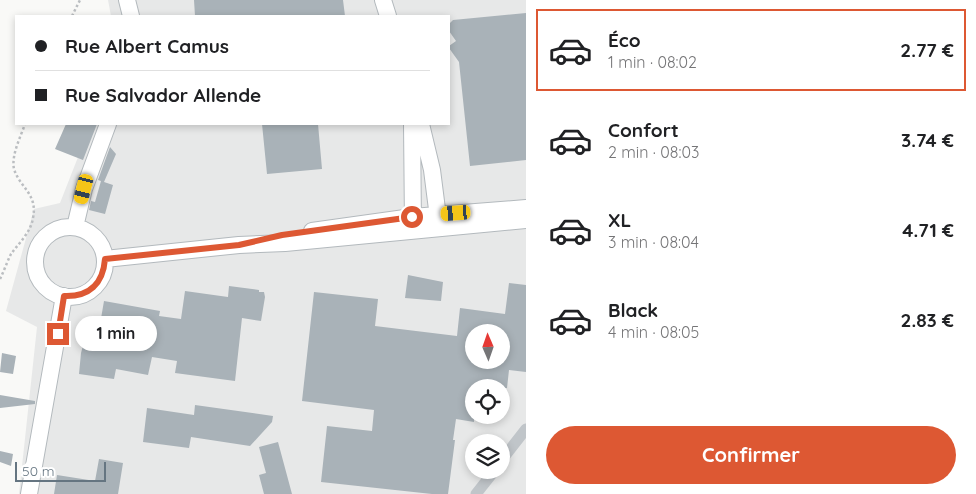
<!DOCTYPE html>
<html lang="fr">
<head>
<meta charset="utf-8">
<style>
	:root { --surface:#fff; --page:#f6f6f6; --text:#202124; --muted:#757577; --line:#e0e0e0; --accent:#dd5833 }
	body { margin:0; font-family:Quicksand,sans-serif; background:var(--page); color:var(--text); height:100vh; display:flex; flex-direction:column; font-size:19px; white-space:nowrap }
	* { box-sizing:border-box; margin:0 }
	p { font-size:16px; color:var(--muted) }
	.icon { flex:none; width:28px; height:28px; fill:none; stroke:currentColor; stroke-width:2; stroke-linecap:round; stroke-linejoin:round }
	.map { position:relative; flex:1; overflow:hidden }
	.details { display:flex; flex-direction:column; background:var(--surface); width:450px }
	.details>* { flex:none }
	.hud { position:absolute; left:15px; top:15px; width:435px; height:110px; border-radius:0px; box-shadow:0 2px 8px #0003; display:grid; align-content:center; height:110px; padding:0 20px; background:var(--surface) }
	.needle { width:32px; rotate:358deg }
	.controls { position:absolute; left:465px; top:324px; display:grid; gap:10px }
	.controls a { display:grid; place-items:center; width:45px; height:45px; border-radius:50%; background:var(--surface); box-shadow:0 2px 8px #0003; font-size:25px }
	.scale { position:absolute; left:15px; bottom:12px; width:91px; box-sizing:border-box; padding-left:5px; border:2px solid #657581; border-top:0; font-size:14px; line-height:18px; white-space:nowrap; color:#657581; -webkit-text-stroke:4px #fff; paint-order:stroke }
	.end { position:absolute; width:22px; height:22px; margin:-11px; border:6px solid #dd5833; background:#fff; box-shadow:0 0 0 2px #fff }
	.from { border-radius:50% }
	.bubble { position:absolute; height:35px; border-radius:18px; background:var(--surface); box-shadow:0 2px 8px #0003; font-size:16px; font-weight:800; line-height:35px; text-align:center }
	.car { position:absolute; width:15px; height:30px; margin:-15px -8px; border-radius:6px; box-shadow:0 0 4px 1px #0007; background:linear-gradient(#f5c518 24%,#345 0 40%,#f5c518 0 76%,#345 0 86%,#f5c518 0) }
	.hud b { display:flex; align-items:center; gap:18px; height:48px; font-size:19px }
	.hud b+b { border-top:1px solid var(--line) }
	.hud i { width:12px; height:12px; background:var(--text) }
	ul { padding:9px 0 0; list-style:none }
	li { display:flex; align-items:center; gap:15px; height:82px; margin:0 10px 8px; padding:0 10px; border:2px solid transparent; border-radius:0px }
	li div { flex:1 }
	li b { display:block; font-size:19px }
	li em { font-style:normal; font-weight:800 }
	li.on { border-color:var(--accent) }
	li>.icon { width:45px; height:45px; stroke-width:1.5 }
	.cta { display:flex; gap:10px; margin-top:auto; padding:10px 20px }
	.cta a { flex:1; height:58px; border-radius:30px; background:var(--accent); color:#fff; font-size:20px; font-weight:800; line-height:58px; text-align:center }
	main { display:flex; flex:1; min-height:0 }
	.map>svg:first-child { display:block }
	.built { fill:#e7e8e8; fill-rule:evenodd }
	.building { fill:#a9b2b8; fill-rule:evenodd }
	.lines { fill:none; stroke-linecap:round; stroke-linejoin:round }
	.secondary-casing { stroke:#b3b9bd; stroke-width:18 }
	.path { stroke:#bbbec1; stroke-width:2.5; stroke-dasharray:2.5 2.5; stroke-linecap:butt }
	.street { stroke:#c0c5c9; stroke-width:11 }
	.secondary { stroke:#fff; stroke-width:16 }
	.route { stroke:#dd5833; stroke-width:6 }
</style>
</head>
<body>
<main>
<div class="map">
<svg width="526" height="494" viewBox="0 0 526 494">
	<rect width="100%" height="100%" fill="#f9f9f7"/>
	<path class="built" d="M108,0H526V494H19L37,327L6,311L34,209L60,203L91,124H449V16H111ZM474,332H501V360H474ZM474,388H501V415H474ZM474,442H501V470H474Z"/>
	<path class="building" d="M194,0H343L345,16H195Z
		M526,13V160L470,166L459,62L449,48V46L456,41L449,31V24L453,20Z
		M66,124H97L83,160L55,149Z
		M262,124H318L322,169L267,174Z
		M110,147L116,154L104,182L113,185L105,214L89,210L91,201L95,202L101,181L98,180Z
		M408,275L443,282L441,301L405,298Z
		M509,283L526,285V372L509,370L507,388H474V422L456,419L453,440H455L448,494H432L321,482L327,426L372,431L374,410L302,401L314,292L378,299L375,326L457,336L460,308L505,314ZM474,332H501V360H474Z
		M229,286L259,290V292H264L265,297L261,321L242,318L235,381L175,373L177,361L152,357L148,375L116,369L114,379L79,374L81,353L86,334L98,336L104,301L160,311L159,316L181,319L185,291L228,297Z
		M2,353L16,356L13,374L0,372Z
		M0,395L35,401V404L0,408Z
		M195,405L273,416L272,422L250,446L191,437L189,448L143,442L147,408L194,415Z
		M278,442L292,494H264L259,475L266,473L259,447Z
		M0,451L13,454L11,466L0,462Z
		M99,459L123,463L118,494H54L57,475L95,481Z"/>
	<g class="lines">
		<defs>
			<path id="secondary" d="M127,0L131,16
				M383,0L388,16
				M412,124L413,226
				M421,124L432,170L439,225
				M75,227L84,189L108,124
				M35 262a35 35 0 1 1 70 0a35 35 0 1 1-70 0Z
				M312,231L412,217L526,208
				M105,259L239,245L285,243L526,220
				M29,494L64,296"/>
		</defs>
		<use href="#secondary" class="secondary-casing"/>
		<path class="path" d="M72,16L80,0
			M0,279C4,271 7,262 11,254C19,243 31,232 33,218C38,194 20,188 14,169C11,155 21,136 25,124"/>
		<path class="street" d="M501,461L526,429
			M476,494L495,470"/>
		<use href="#secondary" class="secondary"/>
	</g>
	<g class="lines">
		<path class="route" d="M58,334L64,296C89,297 103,284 105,259L239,245L282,235L412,217"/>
	</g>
</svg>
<div class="controls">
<a><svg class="needle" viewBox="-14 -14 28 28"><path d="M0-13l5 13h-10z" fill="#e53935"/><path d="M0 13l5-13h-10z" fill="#757577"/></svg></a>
<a><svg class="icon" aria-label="locate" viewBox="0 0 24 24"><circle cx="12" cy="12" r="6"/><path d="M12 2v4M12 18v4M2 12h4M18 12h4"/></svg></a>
<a><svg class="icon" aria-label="layers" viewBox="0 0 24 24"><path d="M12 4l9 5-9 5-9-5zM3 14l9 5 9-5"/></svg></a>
</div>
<div class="scale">50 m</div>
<i class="end from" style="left:412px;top:217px"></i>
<i class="end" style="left:58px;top:334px"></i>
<div class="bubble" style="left:75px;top:316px;width:82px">1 min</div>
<i class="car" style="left:84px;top:189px;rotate:194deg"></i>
<i class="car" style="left:456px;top:213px;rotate:266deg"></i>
<div class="hud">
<b><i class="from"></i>Rue Albert Camus</b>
<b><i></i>Rue Salvador Allende</b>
</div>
</div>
<section class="details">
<ul>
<li class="on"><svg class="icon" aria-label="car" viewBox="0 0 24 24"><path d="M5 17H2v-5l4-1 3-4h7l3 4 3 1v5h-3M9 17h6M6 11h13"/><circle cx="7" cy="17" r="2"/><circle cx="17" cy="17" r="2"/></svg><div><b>Éco</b><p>1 min · 08:02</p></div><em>2.77 €</em></li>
<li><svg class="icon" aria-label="car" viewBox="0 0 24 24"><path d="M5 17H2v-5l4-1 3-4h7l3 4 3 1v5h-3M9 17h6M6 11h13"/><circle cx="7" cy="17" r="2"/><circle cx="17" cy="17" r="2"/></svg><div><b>Confort</b><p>2 min · 08:03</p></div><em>3.74 €</em></li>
<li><svg class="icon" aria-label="car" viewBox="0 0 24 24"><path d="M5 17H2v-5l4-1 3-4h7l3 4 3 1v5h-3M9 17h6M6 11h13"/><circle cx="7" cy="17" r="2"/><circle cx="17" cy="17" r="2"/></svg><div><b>XL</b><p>3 min · 08:04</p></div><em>4.71 €</em></li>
<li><svg class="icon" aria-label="car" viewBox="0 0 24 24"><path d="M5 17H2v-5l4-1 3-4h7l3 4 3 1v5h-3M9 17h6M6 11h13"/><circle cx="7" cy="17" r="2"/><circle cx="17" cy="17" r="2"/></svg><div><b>Black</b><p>4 min · 08:05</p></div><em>2.83 €</em></li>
</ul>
<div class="cta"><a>Confirmer</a></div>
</section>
</main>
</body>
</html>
